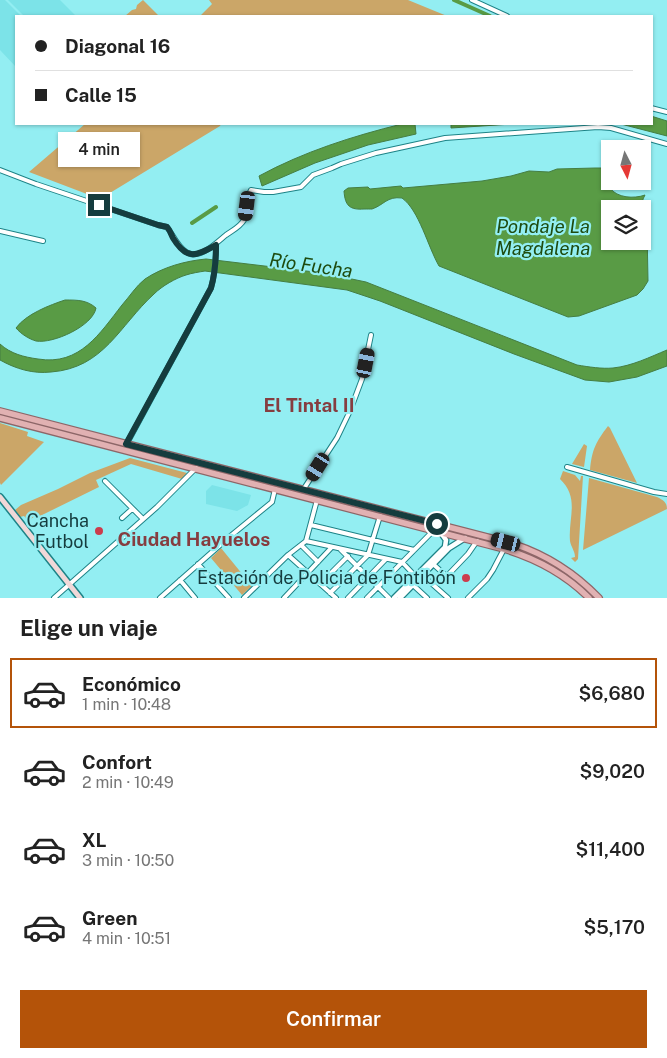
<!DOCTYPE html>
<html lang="es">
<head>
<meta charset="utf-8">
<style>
	:root { --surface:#fff; --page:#f6f6f6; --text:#222; --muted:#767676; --line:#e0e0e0; --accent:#b45309 }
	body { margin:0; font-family:"Public Sans",sans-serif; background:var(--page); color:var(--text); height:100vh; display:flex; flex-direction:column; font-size:19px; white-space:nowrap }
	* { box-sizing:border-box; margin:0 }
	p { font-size:16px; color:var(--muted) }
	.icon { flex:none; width:28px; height:28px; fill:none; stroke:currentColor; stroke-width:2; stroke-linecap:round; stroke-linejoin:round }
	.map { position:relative; height:598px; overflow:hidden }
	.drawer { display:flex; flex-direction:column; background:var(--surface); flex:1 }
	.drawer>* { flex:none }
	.banner { position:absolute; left:15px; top:15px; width:638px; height:110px; border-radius:0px; box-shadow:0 1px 4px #0004; display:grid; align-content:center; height:110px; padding:0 20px; background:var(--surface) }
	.needle { width:32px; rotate:174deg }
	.controls { position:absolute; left:601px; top:140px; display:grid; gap:10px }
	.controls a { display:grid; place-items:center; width:50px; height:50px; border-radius:0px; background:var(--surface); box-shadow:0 1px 4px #0004; font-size:25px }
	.end { position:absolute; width:22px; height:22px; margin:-11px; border:6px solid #153c3e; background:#fff; box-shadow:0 0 0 2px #fff }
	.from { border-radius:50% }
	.bubble { position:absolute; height:35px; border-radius:0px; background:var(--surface); box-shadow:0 1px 4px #0004; font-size:16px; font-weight:600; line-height:35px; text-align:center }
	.car { position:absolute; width:15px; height:30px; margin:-15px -8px; border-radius:6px; box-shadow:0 0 4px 1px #0007; background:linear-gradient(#222 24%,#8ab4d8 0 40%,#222 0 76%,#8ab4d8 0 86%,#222 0) }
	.banner b { display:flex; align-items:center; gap:18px; height:48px; font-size:19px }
	.banner b+b { border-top:1px solid var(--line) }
	.banner i { width:12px; height:12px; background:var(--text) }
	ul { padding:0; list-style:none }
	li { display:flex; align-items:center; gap:15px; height:70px; margin:0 10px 8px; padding:0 10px; border:2px solid transparent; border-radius:0px }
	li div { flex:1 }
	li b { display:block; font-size:19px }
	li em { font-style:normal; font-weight:600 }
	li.selected { border-color:var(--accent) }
	li>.icon { width:45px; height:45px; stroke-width:1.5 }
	h2 { padding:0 20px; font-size:22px; line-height:60px }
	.cta { display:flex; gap:10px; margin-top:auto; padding:10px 20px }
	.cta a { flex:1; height:58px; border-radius:0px; background:var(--accent); color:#fff; font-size:20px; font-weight:600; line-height:58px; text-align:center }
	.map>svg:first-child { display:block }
	.built { fill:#7ce3e8 }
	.green { fill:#cba668 }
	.water { fill:#599b45; stroke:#457e43; fill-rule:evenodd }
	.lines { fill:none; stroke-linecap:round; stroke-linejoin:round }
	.canal { stroke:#599b45; stroke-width:4 }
	.minor-casing { stroke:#1d8387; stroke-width:6 }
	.tertiary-casing { stroke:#1d8387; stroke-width:7 }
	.secondary-casing { stroke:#1d8387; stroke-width:8 }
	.primary-casing { stroke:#8d6668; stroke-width:8 }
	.minor { stroke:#fff; stroke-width:4 }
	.tertiary { stroke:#fff; stroke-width:4.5 }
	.secondary { stroke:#f0d8d8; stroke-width:5 }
	.primary { stroke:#e1b1b2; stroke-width:5.5 }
	.route { stroke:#153c3e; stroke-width:6 }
	.poi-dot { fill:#cc3c4c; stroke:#93eef2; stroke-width:2 }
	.labels { text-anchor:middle; stroke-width:4.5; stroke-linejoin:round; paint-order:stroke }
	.poi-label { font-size:18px; fill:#153c3e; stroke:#93eef2; text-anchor:end }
	.water-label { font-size:19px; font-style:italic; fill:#1e4b0f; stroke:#93eef2 }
	.neighbourhood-label { font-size:19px; font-weight:bold; fill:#863d40; stroke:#93eef2 }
</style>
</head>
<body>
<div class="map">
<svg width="667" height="598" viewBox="0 0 667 598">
	<rect width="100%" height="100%" fill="#93eef2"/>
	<path class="built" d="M0,0H5L21,16H16V67L0,50Z
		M8,0H60L76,16H24Z
		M212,485L251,495L248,505L237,511L206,504V491Z"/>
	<path class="green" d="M143,0L159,16H125L132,10L136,9L137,5Z
		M209,0H408L447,16H200L212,4Z
		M85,124H221L220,126L100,199L29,172Z
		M0,423L28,432L27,436L44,442L1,485L0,483Z
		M608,426L610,428L637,483L590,470C592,449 596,442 608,426Z
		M584,444L587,446L584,467L572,464Z
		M130,458L187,473L182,479L131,464L96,480L99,487L36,518L35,516L28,521L24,516L20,517L15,510L21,505L58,489L90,473Z
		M563,471L575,475L580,481L581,476H583L578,559L575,562L571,558L575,557C575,551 571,547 570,541C568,518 580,498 560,479Z
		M589,478L657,497C663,500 667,502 667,509L583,550Z
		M221,548L252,586L242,595L211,558Z"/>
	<path class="water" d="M651,116L667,121V136L621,124H651Z
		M402,124H415L416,134L368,145L315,163L262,186L259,176C303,152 353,136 402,124Z
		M451,124H512L451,128Z
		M595,168H602C605,174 606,182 610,188C617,198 634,199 645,195L643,199V209L647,228L648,281L643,289L637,295L579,316L568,317L439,266C428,247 419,210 402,198C387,196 384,205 372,209C370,209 367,209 364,209C350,210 345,206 344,191L348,188L368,187L370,189L401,186L403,188L482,181L511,176L529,171L549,172L557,169ZM610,209H642V241H610Z
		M206,259L323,273L366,282L577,365C589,367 602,369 613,368C632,366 650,357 667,350V366L637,377L609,382L585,380L514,354L380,301L347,290L205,271C199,272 192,273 186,275C176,278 162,286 154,294C119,326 104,368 51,372C33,374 16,369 0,360V344C11,354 24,357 38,359C80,366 100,333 122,305C130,296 136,286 145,279C163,267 185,261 206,259Z
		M65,300C78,300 87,300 96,308C93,326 53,344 36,341C29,339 21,334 16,328C26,314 50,305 65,300Z"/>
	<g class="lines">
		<path class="canal" d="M454,0L490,16
			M192,223L216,207"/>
		<defs>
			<path id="minor" d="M472,0L507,16
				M651,108L667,112
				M0,170L36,184L158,225L167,227C173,235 177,246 186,252C199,261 217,242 226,235C233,230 240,227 244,220C249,211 246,199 251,190L264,192H273L301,187L313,175L332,168L341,164L376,153L445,138L598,127L611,128L667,144
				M0,231L43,241
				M126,445L211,288C215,274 216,260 216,245
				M567,467L654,492L667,494
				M105,481L143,519
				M303,490L337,438L350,411L362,379L371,335
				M122,518L132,509
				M311,525L414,550
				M306,541L402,562L417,578
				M306,541L317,500
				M301,545L318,562
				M340,549L389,598
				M288,555L336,598
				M198,564L229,598
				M433,564L453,582
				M422,575L448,598
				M447,576L468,554L477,541
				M180,580L195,598
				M320,584L348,556
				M413,585L427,598
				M330,593L368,555L380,516
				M54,598L157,507L196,468
				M160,598L228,538L272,502L275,489
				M244,598L288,555L306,541
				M284,598L332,547
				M348,598L386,559
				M367,598L434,530
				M468,598L487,579L493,570L504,549"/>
			<path id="tertiary" d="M394,598L445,547L446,540L441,533
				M400,598L449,548L465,538"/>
			<path id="secondary" d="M0,497L80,598"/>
			<path id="primary" d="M0,411L514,544C547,555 575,573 599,598
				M0,418L504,549C537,559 565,574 589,598"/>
		</defs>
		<use href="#minor" class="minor-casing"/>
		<use href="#tertiary" class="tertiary-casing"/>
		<use href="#secondary" class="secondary-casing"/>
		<use href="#primary" class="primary-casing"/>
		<use href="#minor" class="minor"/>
		<use href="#tertiary" class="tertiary"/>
		<use href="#secondary" class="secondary"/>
		<use href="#primary" class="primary"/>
	</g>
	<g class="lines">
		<path class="route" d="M99,205L158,225L167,227C170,230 171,234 173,238C187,261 196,256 216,245C216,260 215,274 211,288L126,444L437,524"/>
	</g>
	<g class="poi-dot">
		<circle cx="99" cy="531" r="5"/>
		<circle cx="466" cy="578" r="5"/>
	</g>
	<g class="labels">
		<g class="poi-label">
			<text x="89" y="527">Cancha<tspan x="89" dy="21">Futbol</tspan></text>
			<text x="456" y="584">Estación de Policia de Fontibón</text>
		</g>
		<g class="water-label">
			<text x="543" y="233">Pondaje La<tspan x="543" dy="22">Magdalena</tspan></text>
			<text transform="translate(311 265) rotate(8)" y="7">Río Fucha</text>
		</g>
		<g class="neighbourhood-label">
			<text x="309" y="412">El Tintal II</text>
			<text x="194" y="546">Ciudad Hayuelos</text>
		</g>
	</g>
</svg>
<div class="controls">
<a><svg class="needle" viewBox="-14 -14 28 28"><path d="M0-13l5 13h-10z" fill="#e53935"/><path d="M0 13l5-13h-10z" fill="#767676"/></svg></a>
<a><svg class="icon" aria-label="layers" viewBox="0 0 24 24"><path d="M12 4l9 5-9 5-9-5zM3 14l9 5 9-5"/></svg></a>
</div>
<i class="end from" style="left:437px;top:524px"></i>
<i class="end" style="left:99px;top:205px"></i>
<div class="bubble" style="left:58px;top:132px;width:82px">4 min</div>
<i class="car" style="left:247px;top:206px;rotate:187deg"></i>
<i class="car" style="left:366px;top:363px;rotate:11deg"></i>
<i class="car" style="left:318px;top:467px;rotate:212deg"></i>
<i class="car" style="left:506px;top:542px;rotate:284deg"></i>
<div class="banner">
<b><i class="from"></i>Diagonal 16</b>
<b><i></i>Calle 15</b>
</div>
</div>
<section class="drawer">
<h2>Elige un viaje</h2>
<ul>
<li class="selected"><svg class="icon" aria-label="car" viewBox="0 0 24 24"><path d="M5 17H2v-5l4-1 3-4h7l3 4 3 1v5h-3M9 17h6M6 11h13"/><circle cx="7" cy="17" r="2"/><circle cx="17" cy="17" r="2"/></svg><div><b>Económico</b><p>1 min · 10:48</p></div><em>$6,680</em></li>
<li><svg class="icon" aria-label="car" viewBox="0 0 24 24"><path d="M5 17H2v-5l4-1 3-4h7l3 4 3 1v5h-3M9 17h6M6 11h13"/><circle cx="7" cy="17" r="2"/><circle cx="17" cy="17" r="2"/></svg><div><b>Confort</b><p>2 min · 10:49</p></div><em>$9,020</em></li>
<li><svg class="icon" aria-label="car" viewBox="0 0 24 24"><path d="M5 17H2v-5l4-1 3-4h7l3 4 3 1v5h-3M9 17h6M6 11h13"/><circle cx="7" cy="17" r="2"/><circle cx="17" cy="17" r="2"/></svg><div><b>XL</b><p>3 min · 10:50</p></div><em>$11,400</em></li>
<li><svg class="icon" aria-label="car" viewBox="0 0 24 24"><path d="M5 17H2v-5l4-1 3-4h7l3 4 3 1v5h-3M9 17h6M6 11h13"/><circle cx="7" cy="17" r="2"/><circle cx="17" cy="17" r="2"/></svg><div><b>Green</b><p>4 min · 10:51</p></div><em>$5,170</em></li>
</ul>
<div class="cta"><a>Confirmar</a></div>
</section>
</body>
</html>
